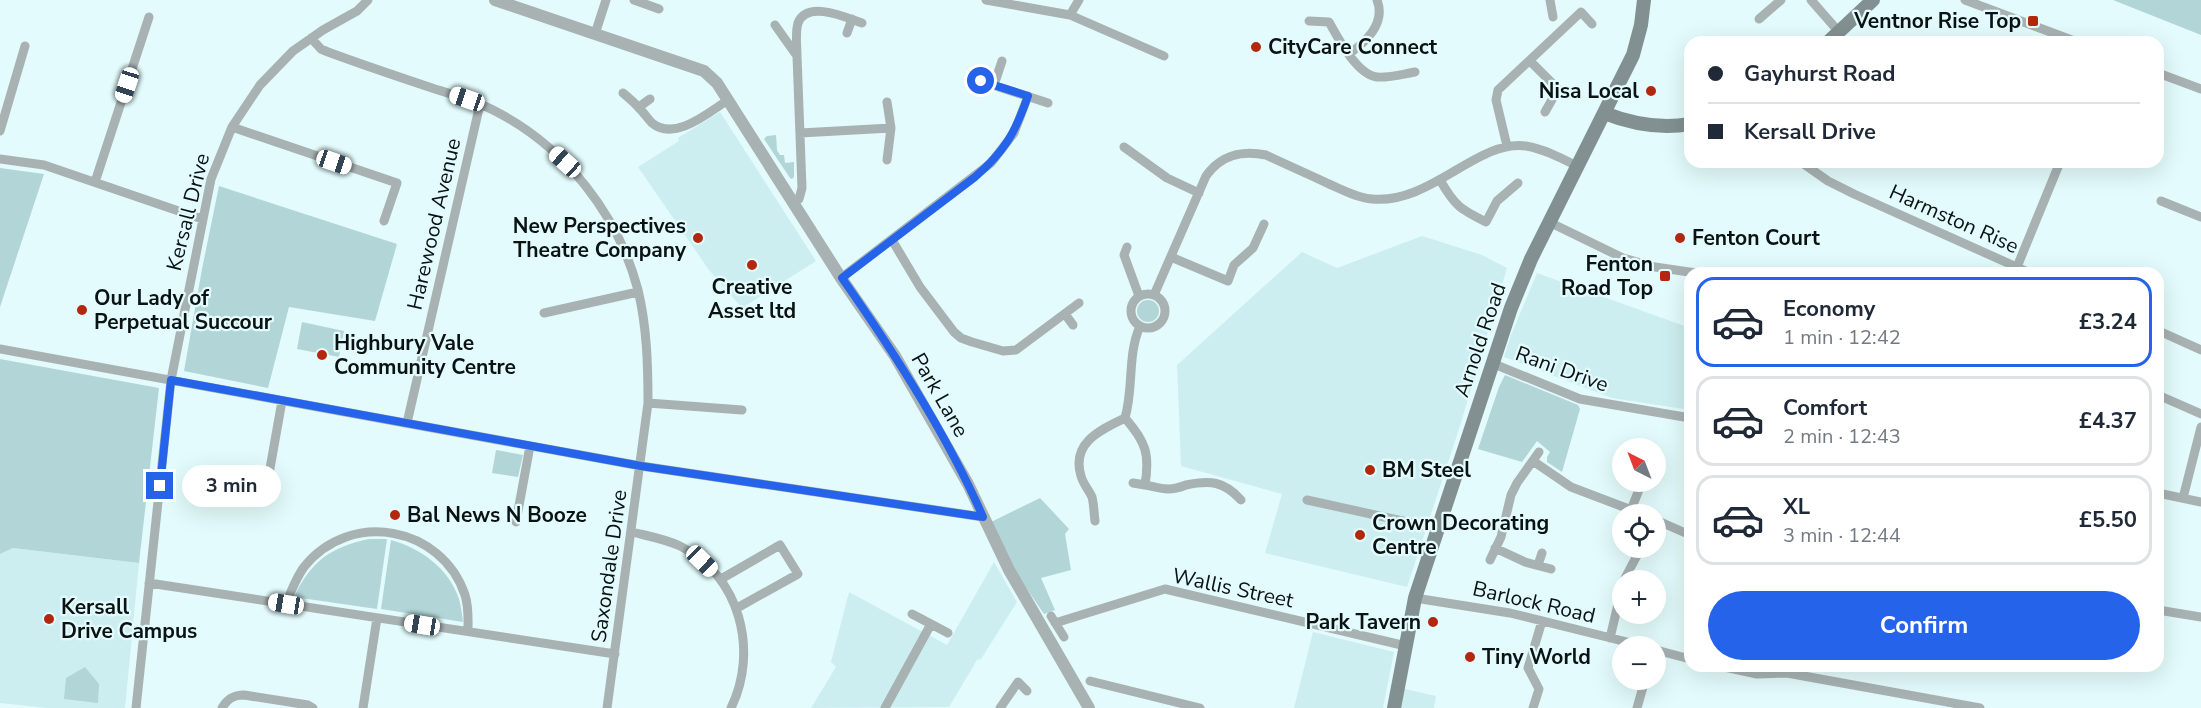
<!DOCTYPE html>
<html lang="en">
<head>
<meta charset="utf-8">
<style>
	:root { --surface:#fff; --page:#f2f2f3; --text:#1f2937; --muted:#747a83; --line:#e0e1e3; --accent:#2563eb }
	body { margin:0; font-family:"Nunito Sans",sans-serif; background:var(--page); color:var(--text); height:100vh; display:flex; flex-direction:column; font-size:22px; white-space:nowrap }
	* { box-sizing:border-box; margin:0 }
	p { font-size:20px; color:var(--muted) }
	.icon { flex:none; width:33px; height:33px; fill:none; stroke:currentColor; stroke-width:2; stroke-linecap:round; stroke-linejoin:round }
	.map { position:relative; flex:1; overflow:hidden }
	.sheet { position:absolute; left:1684px; top:267px; width:480px; height:405px; display:flex; flex-direction:column; background:var(--surface); border-radius:18px; box-shadow:0 6px 24px #0002 }
	.sheet>* { flex:none }
	.top-card { position:absolute; left:1684px; top:36px; width:480px; height:132px; border-radius:18px; box-shadow:0 6px 24px #0002; display:grid; align-content:center; height:132px; padding:0 24px; background:var(--surface) }
	.needle { width:39px; rotate:318deg }
	.controls { position:absolute; left:1612px; top:438px; display:grid; gap:12px }
	.controls a { display:grid; place-items:center; width:54px; height:54px; border-radius:50%; background:var(--surface); box-shadow:0 6px 24px #0002; font-size:30px }
	.end { position:absolute; width:27px; height:27px; margin:-14px; border:8px solid #2563eb; background:#fff; box-shadow:0 0 0 3px #fff }
	.from { border-radius:50% }
	.bubble { position:absolute; height:42px; border-radius:21px; background:var(--surface); box-shadow:0 6px 24px #0002; font-size:20px; font-weight:700; line-height:42px; text-align:center }
	.car { position:absolute; width:18px; height:36px; margin:-18px -9px; border-radius:8px; box-shadow:0 0 4px 2px #0007; background:linear-gradient(#fff 24%,#345 0 40%,#fff 0 76%,#345 0 86%,#fff 0) }
	.top-card b { display:flex; align-items:center; gap:21px; height:57px; font-size:22px }
	.top-card b+b { border-top:2px solid var(--line) }
	.top-card i { width:15px; height:15px; background:var(--text) }
	ul { padding:10px 0 0; list-style:none }
	li { display:flex; align-items:center; gap:18px; height:90px; margin:0 12px 9px; padding:0 12px; border:3px solid var(--line); border-radius:18px }
	li div { flex:1 }
	li b { display:block; font-size:22px }
	li em { font-style:normal; font-weight:700 }
	li.current { border-color:var(--accent) }
	li>.icon { width:54px; height:54px; stroke-width:1.5 }
	.primary-button { display:flex; gap:12px; margin-top:auto; padding:12px 24px }
	.primary-button a { flex:1; height:69px; border-radius:36px; background:var(--accent); color:#fff; font-size:24px; font-weight:700; line-height:69px; text-align:center }
	.map>svg:first-child { display:block }
	.built { fill:#cdeef0 }
	.green { fill:#b2d5d7 }
	.lines { fill:none; stroke-linecap:round; stroke-linejoin:round }
	.minor { stroke:#a8b2b2; stroke-width:9 }
	.tertiary { stroke:#a8b2b2; stroke-width:12 }
	.secondary { stroke:#829091; stroke-width:14 }
	.route { stroke:#2563eb; stroke-width:8 }
	.poi-dot { fill:#b4270f; stroke:#e3fbfc; stroke-width:2 }
	.labels { text-anchor:middle; stroke-width:4.5; stroke-linejoin:round; paint-order:stroke }
	.poi-label { font-size:21px; font-weight:bold; fill:#0a1213; stroke:#e3fbfc; text-anchor:start }
	.street-label { font-size:21px; fill:#0a1213; stroke:#e3fbfc }
</style>
</head>
<body>
<div class="map">
<svg width="2201" height="708" viewBox="0 0 2201 708">
	<rect width="100%" height="100%" fill="#e3fbfc"/>
	<path class="built" d="M720,112L816,261L742,308L709,270L638,167L679,141L678,138Z
		M1422,236L1482,255L1507,268L1460,426L1407,587L1265,553L1282,494L1181,466L1177,365L1302,252L1337,268Z
		M1537,273L1690,328V410L1612,398L1504,357L1511,335Z
		M13,548L139,563L125,708H47L0,703V554Z
		M994,562L1017,602L981,659L977,660L949,707L811,708L836,667L831,662L849,592L947,645Z
		M1313,632L1394,652L1383,708H1294Z
		M1401,688L1436,696L1434,708H1398Z"/>
	<path class="green" d="M2113,0H2201V35Z
		M776,135L777,150L780,155H784L785,163L794,162V177L792,179L790,178L764,139L767,136Z
		M0,168L44,174L0,307Z
		M219,186L397,244L375,321L289,307L268,388L184,371L202,269Z
		M1137 311a11 11 0 1 1 22 0a11 11 0 1 1-22 0Z
		M302,322L344,331L339,357L297,349Z
		M0,359L159,388L139,563L13,548L0,554Z
		M1505,375L1578,405L1580,409L1562,472L1547,462V457L1550,452L1537,441L1522,462L1478,449L1499,387Z
		M496,450L523,455L518,477L492,473Z
		M1040,498L1069,529L1065,534L1071,570L1041,578L1055,610L1044,614L1012,567L991,522Z
		M369,539H387L377,609L294,597C311,561 331,547 369,539Z
		M391,540C420,548 449,568 459,599C461,606 462,614 463,622L381,609Z
		M85,667L99,684L98,703L64,699L66,678Z"/>
	<g class="lines">
		<path class="minor" d="M634,0L659,9
			M986,0L1070,15L1164,56
			M1550,0L1553,17
			M1811,0L1839,32
			M1965,0L2077,42
			M1070,15L1079,0
			M1759,19L1781,0
			M1309,21L1329,22C1338,38 1357,75 1377,77C1389,78 1403,74 1415,72
			M775,25L797,56L802,188L799,199L793,203
			M847,33L852,19
			M595,34L606,0
			M311,38L321,49L328,52C363,65 399,77 435,89C455,95 476,101 495,111C565,147 618,214 638,290C647,327 648,366 648,403L607,708
			M1350,53C1367,41 1386,23 1377,0
			M797,56C797,46 795,33 798,23C807,0 845,17 862,23
			M1530,61L1558,89L1545,112
			M2158,73L2201,89
			M981,81L1048,103
			M994,85L1002,61
			M623,93C629,98 635,103 640,109C644,113 648,119 652,123C675,142 709,112 728,100
			M887,102L891,128L887,160
			M639,107L650,99
			M232,127L397,183L384,221
			M0,131L25,46
			M800,133L891,128
			M1507,146L1496,100L1498,90L1581,12L1592,24
			M1124,147L1167,178L1199,193
			M0,159L44,165L202,219
			M1801,162L1828,181L1854,194L2030,273
			M1440,180C1455,206 1460,209 1486,222L1497,201L1518,183
			M95,182L149,17
			M2161,201L2201,217
			M1549,222L1623,258L1655,267L1696,273
			M892,240L920,287L954,332L961,338L972,342L1003,351L1016,350L1079,303
			M1127,247L1124,255L1139,296
			M1171,257L1228,281L1234,265L1253,248L1264,224
			M2017,267L2060,162
			M841,278L991,163L1014,133L1028,96
			M1131 311a17 17 0 1 1 34 0a17 17 0 1 1-34 0Z
			M1154,295L1206,176C1221,155 1241,150 1266,155C1287,165 1308,174 1329,184C1343,190 1357,198 1372,199C1430,205 1478,139 1526,146C1544,149 1561,158 1577,166
			M544,313L638,292
			M1065,314L1073,325
			M2159,331L2201,350
			M0,349L641,466L983,517
			M1494,364L1580,399L1690,418
			M2158,395L2201,414
			M648,403L742,410
			M1125,418C1146,442 1150,454 1145,485C1152,486 1160,489 1168,489C1174,489 1181,487 1186,485C1210,480 1224,481 1241,500
			M407,423L480,104
			M1533,461L1571,487L1642,514
			M269,474L282,401
			M1656,477H1658
			M1133,483L1145,485
			M2158,493L2201,502
			M2183,498L2201,427
			M1307,500L1439,529
			M1631,510L1642,482
			M1656,520L1690,535
			M1095,521C1094,514 1094,505 1092,497C1089,490 1083,484 1081,476C1071,443 1100,430 1125,418C1134,387 1127,356 1140,326
			M516,522L530,446
			M632,532C648,536 665,539 680,546C740,575 759,651 731,708
			M1495,548L1525,562L1551,569
			M1490,560L1501,537L1511,495L1517,483L1539,452
			M1538,565L1542,553
			M721,579L780,545L798,574L737,608
			M1624,580L1641,548
			M149,583L615,654
			M1415,598L1510,613L1643,646
			M286,604C291,591 296,578 304,567C350,509 442,526 465,595C469,607 468,619 468,631
			M2158,610L2201,617
			M912,614L948,633
			M1051,616L1064,637
			M1055,623L1165,589L1406,646
			M1610,638L1623,583
			M1656,650L1690,659
			M1720,666L1757,674L1787,673L1980,708
			M1090,681L1200,708
			M136,708L171,380L211,179L232,127L260,85L293,51L323,30L357,11L368,0
			M222,708C227,699 233,695 244,695L308,705L313,708
			M363,708L377,618
			M885,708L931,624
			M1000,708L1018,682L1027,691
			M1533,708L1539,689L1528,668L1542,621
			M1637,708L1645,680"/>
		<path class="tertiary" d="M495,0L704,71L717,83L841,278L895,356L968,484L1009,570L1089,708"/>
		<path class="secondary" d="M1828,42L1873,0
			M1604,113C1632,124 1661,129 1690,124
			M1394,708L1415,598L1511,308L1531,259L1633,55L1641,25L1644,0"/>
	</g>
	<g class="lines">
		<path class="route" d="M160,486L171,380L641,466L983,517C947,434 894,352 842,278L975,177C1005,151 1015,133 1028,96L981,81"/>
	</g>
	<g class="poi-dot">
		<rect x="2027" y="15" width="12" height="12" rx="3"/>
		<circle cx="1256" cy="47" r="6"/>
		<circle cx="1651" cy="91" r="6"/>
		<circle cx="698" cy="238" r="6"/>
		<circle cx="1680" cy="238" r="6"/>
		<circle cx="752" cy="265" r="6"/>
		<rect x="1659" y="270" width="12" height="12" rx="3"/>
		<circle cx="82" cy="310" r="6"/>
		<circle cx="322" cy="355" r="6"/>
		<circle cx="1370" cy="470" r="6"/>
		<circle cx="395" cy="515" r="6"/>
		<circle cx="1360" cy="535" r="6"/>
		<circle cx="49" cy="619" r="6"/>
		<circle cx="1433" cy="622" r="6"/>
		<circle cx="1470" cy="657" r="6"/>
	</g>
	<g class="labels">
		<g class="poi-label">
			<text x="2021" y="28" text-anchor="end">Ventnor Rise Top</text>
			<text x="1268" y="54">CityCare Connect</text>
			<text x="1639" y="98" text-anchor="end">Nisa Local</text>
			<text x="686" y="233" text-anchor="end">New Perspectives<tspan x="686" dy="24">Theatre Company</tspan></text>
			<text x="1692" y="245">Fenton Court</text>
			<text x="1653" y="271" text-anchor="end">Fenton<tspan x="1653" dy="24">Road Top</tspan></text>
			<text x="752" y="294" text-anchor="middle">Creative<tspan x="752" dy="24">Asset ltd</tspan></text>
			<text x="94" y="305">Our Lady of<tspan x="94" dy="24">Perpetual Succour</tspan></text>
			<text x="334" y="350">Highbury Vale<tspan x="334" dy="24">Community Centre</tspan></text>
			<text x="1382" y="477">BM Steel</text>
			<text x="407" y="522">Bal News N Booze</text>
			<text x="1372" y="530">Crown Decorating<tspan x="1372" dy="24">Centre</tspan></text>
			<text x="61" y="614">Kersall<tspan x="61" dy="24">Drive Campus</tspan></text>
			<text x="1421" y="629" text-anchor="end">Park Tavern</text>
			<text x="1482" y="664">Tiny World</text>
		</g>
		<g class="street-label">
			<text transform="translate(188 212) rotate(-76)" y="7">Kersall Drive</text>
			<text transform="translate(1954 219) rotate(24)" y="7">Harmston Rise</text>
			<text transform="translate(434 224) rotate(-77)" y="7">Harewood Avenue</text>
			<text transform="translate(1480 340) rotate(-71)" y="7">Arnold Road</text>
			<text transform="translate(1562 369) rotate(20)" y="7">Rani Drive</text>
			<text transform="translate(940 395) rotate(60)" y="7">Park Lane</text>
			<text transform="translate(609 566) rotate(-82)" y="7">Saxondale Drive</text>
			<text transform="translate(1233 588) rotate(12)" y="7">Wallis Street</text>
			<text transform="translate(1534 602) rotate(13)" y="7">Barlock Road</text>
		</g>
	</g>
</svg>
<div class="controls">
<a><svg class="needle" viewBox="-14 -14 28 28"><path d="M0-13l5 13h-10z" fill="#e53935"/><path d="M0 13l5-13h-10z" fill="#747a83"/></svg></a>
<a><svg class="icon" aria-label="locate" viewBox="0 0 24 24"><circle cx="12" cy="12" r="6"/><path d="M12 2v4M12 18v4M2 12h4M18 12h4"/></svg></a>
<a>+</a>
<a>−</a>
</div>
<i class="end from" style="left:981px;top:81px"></i>
<i class="end" style="left:160px;top:486px"></i>
<div class="bubble" style="left:182px;top:465px;width:99px">3 min</div>
<i class="car" style="left:127px;top:85px;rotate:198deg"></i>
<i class="car" style="left:467px;top:99px;rotate:289deg"></i>
<i class="car" style="left:334px;top:162px;rotate:109deg"></i>
<i class="car" style="left:565px;top:162px;rotate:312deg"></i>
<i class="car" style="left:702px;top:561px;rotate:134deg"></i>
<i class="car" style="left:286px;top:604px;rotate:279deg"></i>
<i class="car" style="left:422px;top:625px;rotate:279deg"></i>
<div class="top-card">
<b><i class="from"></i>Gayhurst Road</b>
<b><i></i>Kersall Drive</b>
</div>
<section class="sheet">
<ul>
<li class="current"><svg class="icon" aria-label="car" viewBox="0 0 24 24"><path d="M5 17H2v-5l4-1 3-4h7l3 4 3 1v5h-3M9 17h6M6 11h13"/><circle cx="7" cy="17" r="2"/><circle cx="17" cy="17" r="2"/></svg><div><b>Economy</b><p>1 min · 12:42</p></div><em>£3.24</em></li>
<li><svg class="icon" aria-label="car" viewBox="0 0 24 24"><path d="M5 17H2v-5l4-1 3-4h7l3 4 3 1v5h-3M9 17h6M6 11h13"/><circle cx="7" cy="17" r="2"/><circle cx="17" cy="17" r="2"/></svg><div><b>Comfort</b><p>2 min · 12:43</p></div><em>£4.37</em></li>
<li><svg class="icon" aria-label="car" viewBox="0 0 24 24"><path d="M5 17H2v-5l4-1 3-4h7l3 4 3 1v5h-3M9 17h6M6 11h13"/><circle cx="7" cy="17" r="2"/><circle cx="17" cy="17" r="2"/></svg><div><b>XL</b><p>3 min · 12:44</p></div><em>£5.50</em></li>
</ul>
<div class="primary-button"><a>Confirm</a></div>
</section>
</div>
</body>
</html>
